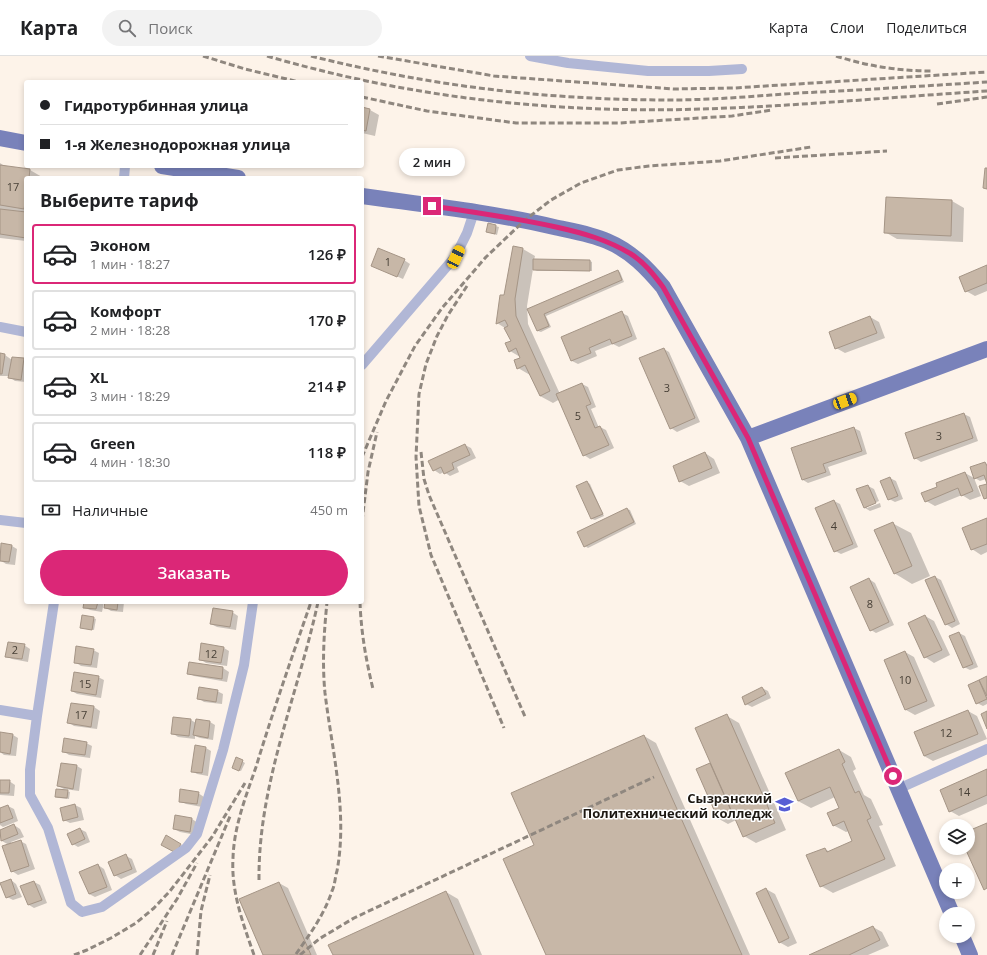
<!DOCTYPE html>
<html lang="ru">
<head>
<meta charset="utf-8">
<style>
	:root { --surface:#fff; --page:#f2f2f2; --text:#202124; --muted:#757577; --line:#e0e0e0; --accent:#db2777 }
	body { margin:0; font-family:"Open Sans",sans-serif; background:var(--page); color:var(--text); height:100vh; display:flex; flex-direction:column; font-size:15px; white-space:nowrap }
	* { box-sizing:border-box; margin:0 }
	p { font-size:13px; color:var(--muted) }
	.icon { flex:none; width:22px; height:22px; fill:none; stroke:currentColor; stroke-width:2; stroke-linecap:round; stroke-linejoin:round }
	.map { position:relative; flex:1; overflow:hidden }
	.side { position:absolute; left:24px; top:120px; width:340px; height:428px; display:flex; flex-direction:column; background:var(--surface); border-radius:4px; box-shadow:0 2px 6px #0003 }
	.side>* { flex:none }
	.banner { position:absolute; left:24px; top:24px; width:340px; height:88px; border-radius:4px; box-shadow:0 2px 6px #0003; display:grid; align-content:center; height:88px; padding:0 16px; background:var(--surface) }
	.controls { position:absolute; left:939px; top:763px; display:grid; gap:8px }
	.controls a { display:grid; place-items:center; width:36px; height:36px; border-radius:50%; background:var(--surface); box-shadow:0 2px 6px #0003; font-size:20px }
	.end { position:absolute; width:18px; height:18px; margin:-9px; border:5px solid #db2777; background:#fff; box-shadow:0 0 0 2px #fff }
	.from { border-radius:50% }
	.bubble { position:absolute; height:28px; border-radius:14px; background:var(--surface); box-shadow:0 2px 6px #0003; font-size:13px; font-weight:600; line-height:28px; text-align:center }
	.car { position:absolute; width:12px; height:24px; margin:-12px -6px; border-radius:5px; box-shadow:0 0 3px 1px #0007; background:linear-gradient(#f5c518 24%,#345 0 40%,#f5c518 0 76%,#345 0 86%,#f5c518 0) }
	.banner b { display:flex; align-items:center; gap:14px; height:38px; font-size:15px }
	.banner b+b { border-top:1px solid var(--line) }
	.banner i { width:10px; height:10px; background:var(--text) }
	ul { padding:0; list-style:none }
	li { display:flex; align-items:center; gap:12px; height:60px; margin:0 8px 6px; padding:0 8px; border:2px solid var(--line); border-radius:4px }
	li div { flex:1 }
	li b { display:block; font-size:15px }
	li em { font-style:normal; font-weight:600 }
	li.on { border-color:var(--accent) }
	li>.icon { width:36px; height:36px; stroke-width:1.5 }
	h2 { padding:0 16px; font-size:18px; line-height:48px }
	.pay { display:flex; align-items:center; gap:10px; height:44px; padding:0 16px; font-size:15px }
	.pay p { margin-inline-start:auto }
	.cta { display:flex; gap:8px; margin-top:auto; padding:8px 16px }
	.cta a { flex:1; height:46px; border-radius:24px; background:var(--accent); color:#fff; font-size:16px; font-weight:600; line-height:46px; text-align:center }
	header { display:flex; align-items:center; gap:24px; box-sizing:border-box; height:56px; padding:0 20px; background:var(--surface); border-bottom:1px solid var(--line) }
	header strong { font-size:19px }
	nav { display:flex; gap:22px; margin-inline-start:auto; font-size:14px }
	.search { width:280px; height:36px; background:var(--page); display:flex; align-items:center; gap:10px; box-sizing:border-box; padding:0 14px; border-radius:22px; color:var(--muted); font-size:15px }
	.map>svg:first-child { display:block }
	.shadow { fill:#0003 }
	.building { fill:#c7b7a7; stroke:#a59586 }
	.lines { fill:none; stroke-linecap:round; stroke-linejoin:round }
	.street { stroke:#b1b7d6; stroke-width:10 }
	.primary { stroke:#7982ba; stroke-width:16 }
	.rail { stroke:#8f877f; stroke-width:3; stroke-dasharray:6 3; stroke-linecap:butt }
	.route { stroke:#db2777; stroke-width:5 }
	.labels { text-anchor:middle; stroke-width:3; stroke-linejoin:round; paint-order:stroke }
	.number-label { font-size:11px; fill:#484037 }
	.poi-label { font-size:13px; font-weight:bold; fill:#1d1812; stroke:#fff; text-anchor:end }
</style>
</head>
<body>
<header>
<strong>Карта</strong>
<div class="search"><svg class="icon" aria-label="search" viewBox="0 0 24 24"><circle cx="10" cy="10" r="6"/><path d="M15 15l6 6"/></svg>Поиск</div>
<nav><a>Карта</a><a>Слои</a><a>Поделиться</a></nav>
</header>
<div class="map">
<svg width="987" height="899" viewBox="0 0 987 899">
	<rect width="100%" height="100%" fill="#fdf3e9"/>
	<path class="shadow" d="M362,52L370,54L379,59L375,80L362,77Z
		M0,107L6,111L30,114L42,121L26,122V185L0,182Z
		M887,142L952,145L964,152L963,186L897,183L885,176Z
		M488,168L499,171L497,179L487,176Z
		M513,191L523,193L535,200L534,204L590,205L592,206V215H537L533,213L527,250L528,268L560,338L582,328L588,331L596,351L591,353L599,372L600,371L606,374L614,392L590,403L584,399L560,343L553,347L540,340L530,319L518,312L522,302L510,295L512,285L505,272L497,267L505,239Z
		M404,204L410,208L403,223L378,212Z
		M987,210V235L975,240L966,235Z
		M618,215L620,216L624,226L546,260L551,271L541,276L538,275L528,253Z
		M622,257L628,260L637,283L619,291L613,288L595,295L597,300L578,308L572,305L562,282Z
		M870,261L879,266L885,282L845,297L836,292Z
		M664,293L669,296L700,366L677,376L671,372Z
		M0,298L5,299L12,304L23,303L26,305V326L15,325L8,320H0Z
		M964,358L970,361L978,385L921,406L915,402Z
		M854,372L860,375L867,398L828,411L831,419L808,427L803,424Z
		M465,389L471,392L476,402L457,411L459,416L450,420L444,416L440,418L434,414Z
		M705,397L714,403L720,417L689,430L680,425Z
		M985,407L987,408V425L986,423L980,425L975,422Z
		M965,417L974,422L981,440L970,444L962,439L935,450L926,445L939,431Z
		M890,422L896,425L903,443L895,446L889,443Z
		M587,426L590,428L604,460L595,464L592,463L577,431Z
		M868,430L874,433L879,445L867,450V452L880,447L881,451L870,455L865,452L857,434Z
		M834,445L840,448L858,491L841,498L835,495Z
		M627,453L630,454L636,468L588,492L585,490Z
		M987,463V496L981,499L972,493Z
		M892,467L911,477L930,520L912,528L894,517Z
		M2,488L12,490L17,493L15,509L6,508L0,504Z
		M935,521L941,524L960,568L952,572L946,568Z
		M869,523L875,527L894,569L876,577L871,574Z
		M85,546H104L102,556L90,554L84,551Z
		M106,546H124L123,556L111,555L105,551Z
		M232,556L238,560L236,574L217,571L211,568Z
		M925,560L934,565L950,599L934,607L925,601Z
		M93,562L96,563L94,574L81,571Z
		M959,577L965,580L978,611L970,614L964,611Z
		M24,589L30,593L28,606L12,603L6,600Z
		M224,592L229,595L227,610L206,607L200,603Z
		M93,594L99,597L97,612L81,610L75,606Z
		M905,596L914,601L935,650L915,659L906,654Z
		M190,607L223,612L229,616L227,626L194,620L188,617Z
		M98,621L104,624L101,642L77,638L72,635Z
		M987,621V648L983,650L977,647L969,629Z
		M762,632L768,635L771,642L752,651L746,648Z
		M217,635L223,638L222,648L204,646L198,642Z
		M94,651L100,655L97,673L74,670L68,666Z
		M968,655L977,660L987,683L933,705L924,700Z
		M727,660L739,667L786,774L756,787L744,780L736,764L728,768L719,763L697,714L712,707Z
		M191,664L196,667L210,666L215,669L213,684L200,682L195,680V683L178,681L172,677Z
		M13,679L18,682L16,700L4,699L0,696V685Z
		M644,680L656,687L750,899H547L535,789Z
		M86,687L92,690L90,702L69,699L63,695Z
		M206,692L211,695L208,720L197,718L192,715Z
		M839,694L851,701L856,713L853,715L864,739L871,743L883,769L879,770L896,810L833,837L821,830L825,793L830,796L854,785L849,775L846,776L833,769L841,752L835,741L811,752L798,745Z
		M237,702L245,707L241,715L235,713Z
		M77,710L82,713L79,735L64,733L58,730Z
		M987,714V748L959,760L950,755Z
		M0,725H9L15,729L14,740L0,739Z
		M67,735L70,736L69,743L59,742L56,741Z
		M198,737L204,741L202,751L186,748L180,745Z
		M75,749L81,752L84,764L70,767L64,764Z
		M8,750L14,753L18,765L3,771L0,769V753Z
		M192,763L198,767L196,779L180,776L174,773Z
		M14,769L20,773L24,781L11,786L12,788L20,785L26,788L35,813L18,819L12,815L9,789L2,785L0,780V775Z
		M80,773L86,776L90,786L78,791L73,788Z
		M126,800L132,803L137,816L121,823L115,819Z
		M98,809L104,813L112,834L95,841L89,838Z
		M11,824L16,828L22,841L13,844L7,841Z
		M34,826L40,829L47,847L34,852L29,849L22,830Z
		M279,827L288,832L317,899H264Z
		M766,833L775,838L797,887L788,891L779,886Z
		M446,836L458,843L482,899H334Z
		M873,871L882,876L889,890L868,899H812Z"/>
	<path class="building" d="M362,51L370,53L366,75L362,74Z
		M0,109L30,113L29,122H26V141L24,153L0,149Z
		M985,112H987V133L983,132Z
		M886,141L952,144L951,180L884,177Z
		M0,153L26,156V182L0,178Z
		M488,167L496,169L495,178L486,176Z
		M513,190L523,192L515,243L516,260L550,335L540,340L525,309L517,313L514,304L520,302L516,292L509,296L505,287L511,285L504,272L508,270L505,264L496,268L500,239H504Z
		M378,192L405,203L397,221L371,210Z
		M533,203L590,204V215L533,214Z
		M987,209V227L965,236L959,221Z
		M618,214L622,224L544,258L549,270L537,275L527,253Z
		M622,255L632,280L612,288L610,283L589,292L591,297L571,305L561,281Z
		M870,260L877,277L835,293L829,276Z
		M664,292L695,362L670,373L639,302Z
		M0,297L5,298L2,318H0Z
		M12,301L24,302L21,324L8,322Z
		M582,327L591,348L586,350L595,372L600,370L609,389L583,400L556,338Z
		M964,357L973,382L914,403L905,377Z
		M854,371L862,395L823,408L826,416L802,424L791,392Z
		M465,388L470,399L452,407L454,413L444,418L441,411L433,415L428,405Z
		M705,396L712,412L679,426L673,410Z
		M985,406L987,410V442L984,443L979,430L987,428L984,419L974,423L970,411Z
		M965,416L973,435L961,440L958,432L925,446L921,437L937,431L936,427Z
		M890,421L898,440L888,444L880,425Z
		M587,425L603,458L591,463L576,430Z
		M868,429L876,447L864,452L856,433Z
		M834,444L853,488L834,496L815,452Z
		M627,452L634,466L584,491L577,476Z
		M987,462V488L971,494L962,472Z
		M893,466L912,510L894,518L874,474Z
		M1,487L12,489L9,506L0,505Z
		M935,520L955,565L945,569L925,524Z
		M869,522L889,566L870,575L850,531Z
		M84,546H98L96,553L83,552Z
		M105,546H118L117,554L104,552Z
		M213,552L233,555L230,571L210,568Z
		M82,559L94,561L92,574L80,572Z
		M925,559L942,594L924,602L908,567Z
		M959,576L973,608L963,612L949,580Z
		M8,586L25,588L22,603L5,601Z
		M201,587L224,591L221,607L199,604Z
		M76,590L94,593L91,609L74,607Z
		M905,595L927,645L905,654L884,604Z
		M189,606L223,611L222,623L187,618Z
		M74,616L99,620L96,639L71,635Z
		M987,620V640L979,624Z
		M979,624L987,643L976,648L968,629Z
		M199,631L218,634L216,646L197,643Z
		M762,631L766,638L745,649L742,641Z
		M71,647L94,650L91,671L67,667Z
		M968,654L978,678L924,700L914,676Z
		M987,655V673L981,658Z
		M727,658L775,767L743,781L695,672Z
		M173,661L191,663L189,680L171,678Z
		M196,663L210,665L208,682L193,679Z
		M0,676L13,678L10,698L0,696Z
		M644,679L742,899H546L503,803L534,789L511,737Z
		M64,682L87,686L85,699L62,696Z
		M195,689L206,691L202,717L191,716Z
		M839,693L845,706L842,708L855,737L859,735L871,762L867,764L885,803L820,831L806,799L825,792L827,796L852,785L844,765L833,770L827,757L839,752L830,731L798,745L785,717Z
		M236,701L243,704L239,715L232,712Z
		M61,707L77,709L73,733L57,730Z
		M710,707L732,757L718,763L696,713Z
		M987,713V739L949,756L940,734Z
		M0,724H10L9,737H0Z
		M56,733L68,734L67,742L55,741Z
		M180,733L199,736L197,748L179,746Z
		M75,748L78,761L63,765L60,752Z
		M8,749L13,762L0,767V752Z
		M175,759L192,762L190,776L173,773Z
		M987,767V832L984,834L965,792H968V775Z
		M14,768L18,778L1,785L0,774Z
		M80,772L85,783L72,789L67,778Z
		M166,779L181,788L176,797L161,789Z
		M21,784L29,810L11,816L2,790Z
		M126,798L132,813L114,820L108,806Z
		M98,808L107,831L89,838L79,816Z
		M11,823L16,838L6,842L0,827Z
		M34,825L42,844L28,849L20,830Z
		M279,826L311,899H263L239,843Z
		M766,832L789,882L779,887L756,837Z
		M446,835L474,899H333L328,889Z
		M873,870L880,884L849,899H809Z"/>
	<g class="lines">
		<path class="street" d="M530,0L568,7L648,15H709L742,13
			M124,122L125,110
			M0,271L26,276
			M362,309L455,201L467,177L474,156
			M0,464L26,467
			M54,546L37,660L30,714V739L48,772L71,847L82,856L102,851L186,792L197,778L223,694L244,609L253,546
			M0,654L37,660
			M898,733L987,693"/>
		<path class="primary" d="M0,82L26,87
			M162,110L238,122
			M362,140C426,149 491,156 554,171C572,175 591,178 607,185C631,195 647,212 663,231L748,382L952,858
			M748,382L987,293
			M962,880L970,899"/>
		<path class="rail" d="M203,0L245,13L299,26
			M267,0C287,6 307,11 327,16C450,46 577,57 703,53C798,50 893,41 987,35
			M311,0C430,30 547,44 670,44C713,44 756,40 799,37C862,34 924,30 987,26
			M378,0L494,20L674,33L734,32L987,16
			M836,0C867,10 899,15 931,15
			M362,41L427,55L516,67H619L732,60L772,54
			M937,48L987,41
			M775,102L887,95
			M467,230L448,259L437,280L426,308L419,338L416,401L419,450L431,499L504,672
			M421,396L424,423L429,439L526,663
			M362,401L386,345L415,290L442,252L486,201L525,164L551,144L581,127L618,114L649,110L720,105L811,91
			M362,465L368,416L377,376
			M360,546C361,576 366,604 373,633
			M259,824C258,728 298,639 318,546
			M296,898C310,878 324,859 332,835C335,829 335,821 337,815C348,756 332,695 325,637C322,607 324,576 327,546
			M74,899L87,894L111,882L136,867L154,852L170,835L212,781L245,727
			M140,899L177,843L197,807
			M153,899L167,865
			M172,899L231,758
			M197,899L201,855L210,819
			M254,899C243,867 231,836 233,802C234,770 246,740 256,711C273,655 292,601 311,546
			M300,899L319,883L354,862L654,721"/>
	</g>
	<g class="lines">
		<path class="route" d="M432,150C474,156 515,162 556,171C583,177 608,184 631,198C644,206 654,219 663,231L748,382L893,720"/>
	</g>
	<defs>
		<symbol id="university-bare" viewBox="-9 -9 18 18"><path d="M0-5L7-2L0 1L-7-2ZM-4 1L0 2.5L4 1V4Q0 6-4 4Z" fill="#575dd4" stroke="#fff" stroke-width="2.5" paint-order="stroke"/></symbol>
	</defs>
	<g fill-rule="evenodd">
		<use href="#university-bare" x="772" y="736" width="25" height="25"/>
	</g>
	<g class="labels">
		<g class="number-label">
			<text x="13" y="135">17</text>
			<text x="388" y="210">1</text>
			<text x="667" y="336">3</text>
			<text x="578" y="364">5</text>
			<text x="939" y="384">3</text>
			<text x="834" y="474">4</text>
			<text x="870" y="552">8</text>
			<text x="15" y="598">2</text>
			<text x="211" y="602">12</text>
			<text x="905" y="628">10</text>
			<text x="85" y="632">15</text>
			<text x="81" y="663">17</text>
			<text x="946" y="681">12</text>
			<text x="964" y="740">14</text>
		</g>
		<g class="poi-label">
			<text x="772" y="747">Сызранский<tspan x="772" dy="15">Политехнический колледж</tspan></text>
		</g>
	</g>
</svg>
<div class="controls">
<a><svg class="icon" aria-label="layers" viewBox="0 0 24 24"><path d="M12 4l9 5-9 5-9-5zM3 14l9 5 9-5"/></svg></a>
<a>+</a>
<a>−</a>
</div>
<i class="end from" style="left:893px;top:720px"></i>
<i class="end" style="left:432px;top:150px"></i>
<div class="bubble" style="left:399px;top:92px;width:66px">2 мин</div>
<i class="car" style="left:456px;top:201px;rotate:25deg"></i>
<i class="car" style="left:845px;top:345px;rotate:70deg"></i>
<div class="banner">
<b><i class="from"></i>Гидротурбинная улица</b>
<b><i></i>1-я Железнодорожная улица</b>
</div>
<section class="side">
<h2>Выберите тариф</h2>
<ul>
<li class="on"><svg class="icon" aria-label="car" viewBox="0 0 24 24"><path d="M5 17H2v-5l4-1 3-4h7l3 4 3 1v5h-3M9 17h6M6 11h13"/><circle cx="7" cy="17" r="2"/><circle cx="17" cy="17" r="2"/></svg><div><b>Эконом</b><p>1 мин · 18:27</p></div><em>126 ₽</em></li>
<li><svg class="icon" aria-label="car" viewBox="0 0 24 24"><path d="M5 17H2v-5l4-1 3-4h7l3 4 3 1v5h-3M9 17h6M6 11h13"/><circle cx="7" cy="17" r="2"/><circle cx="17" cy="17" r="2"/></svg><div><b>Комфорт</b><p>2 мин · 18:28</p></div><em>170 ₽</em></li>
<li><svg class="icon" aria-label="car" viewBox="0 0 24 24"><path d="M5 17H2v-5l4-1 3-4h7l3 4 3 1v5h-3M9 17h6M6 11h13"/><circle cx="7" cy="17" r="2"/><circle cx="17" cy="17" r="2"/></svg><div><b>XL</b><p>3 мин · 18:29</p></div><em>214 ₽</em></li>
<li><svg class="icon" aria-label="car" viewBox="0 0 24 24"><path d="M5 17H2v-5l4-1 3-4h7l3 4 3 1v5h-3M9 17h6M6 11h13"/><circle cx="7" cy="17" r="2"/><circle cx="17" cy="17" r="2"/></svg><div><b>Green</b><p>4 мин · 18:30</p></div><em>118 ₽</em></li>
</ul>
<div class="pay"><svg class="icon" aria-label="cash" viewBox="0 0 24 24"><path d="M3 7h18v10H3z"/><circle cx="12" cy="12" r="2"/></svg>Наличные<p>450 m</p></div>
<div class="cta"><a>Заказать</a></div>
</section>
</div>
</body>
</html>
